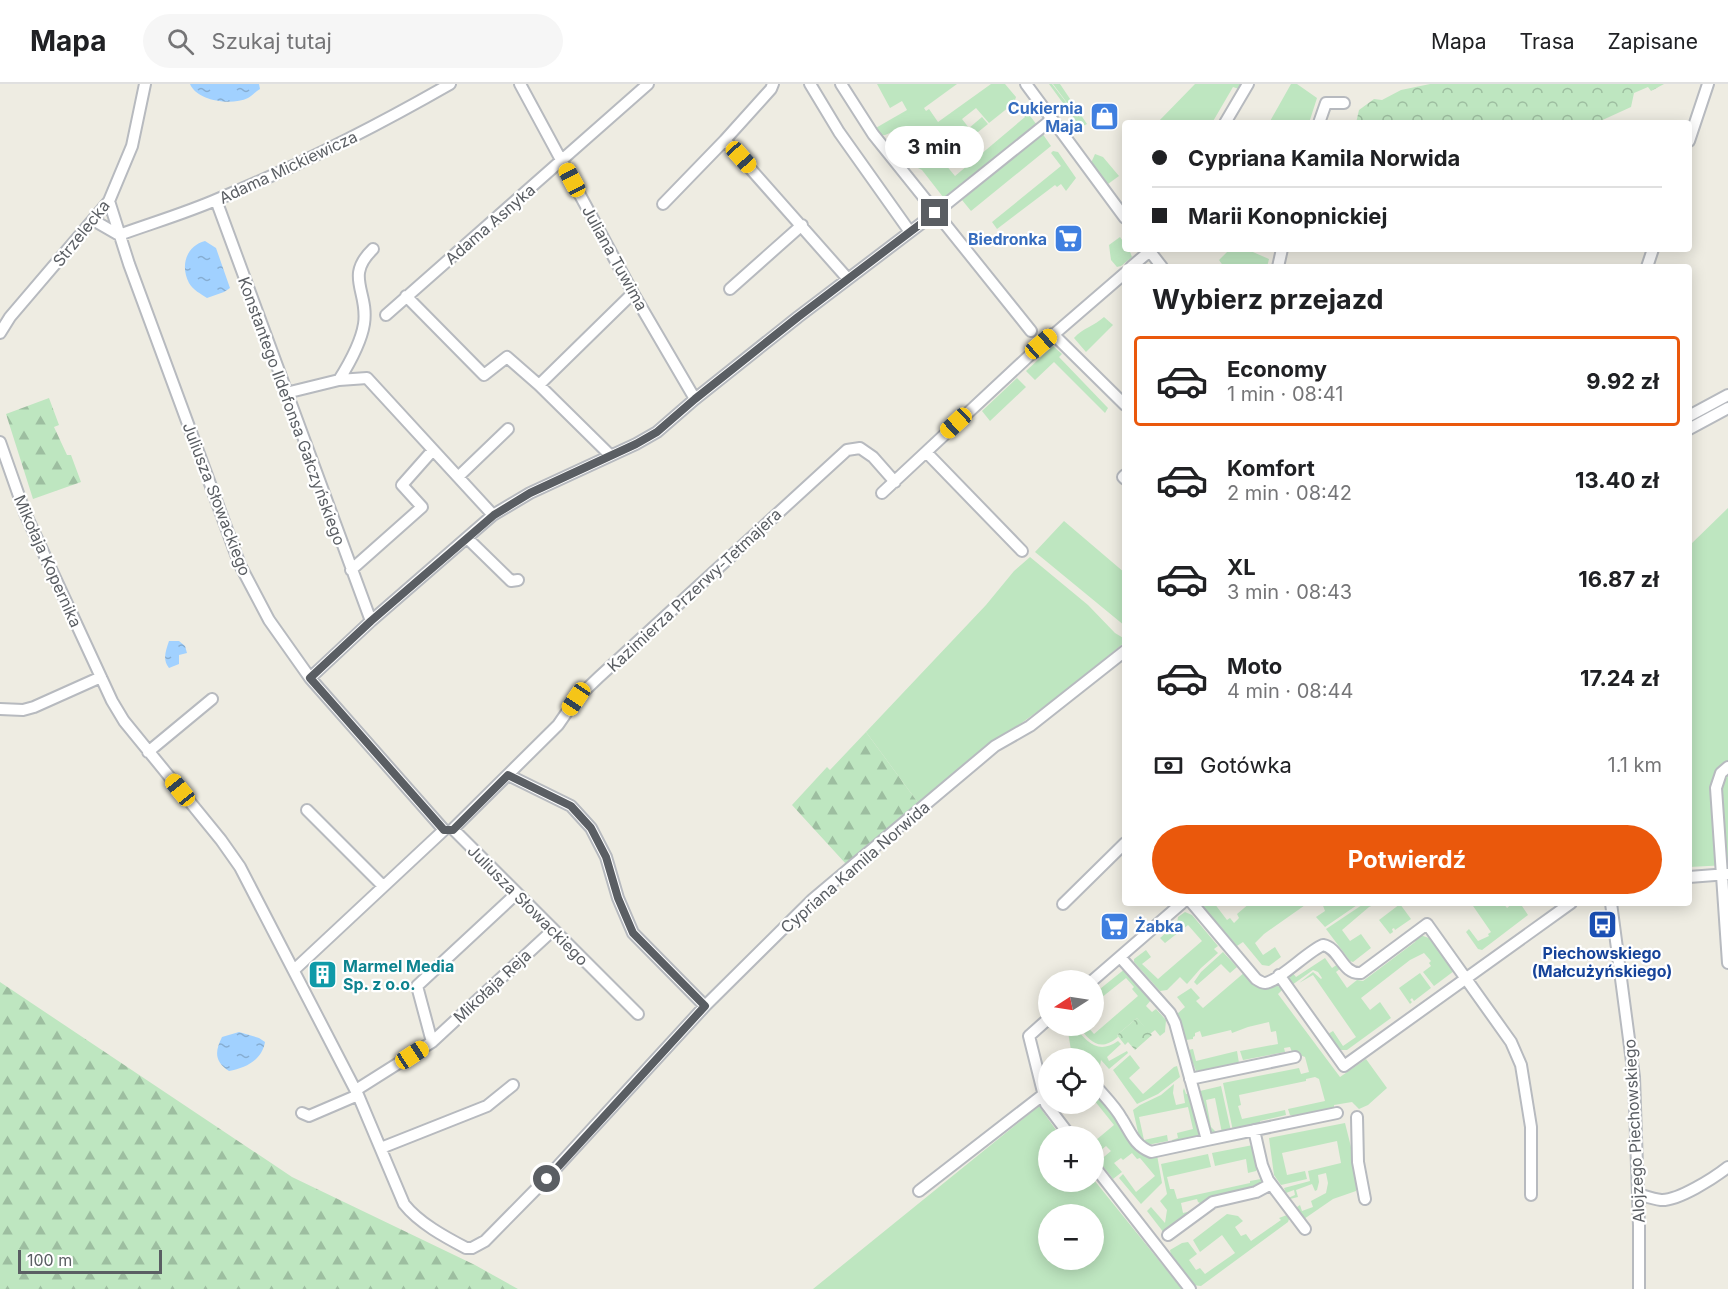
<!DOCTYPE html>
<html lang="pl">
<head>
<meta charset="utf-8">
<style>
	:root { --surface:#fff; --page:#f6f6f6; --text:#202124; --muted:#757577; --line:#e0e0e0; --accent:#ea580c }
	body { margin:0; font-family:Inter,sans-serif; background:var(--page); color:var(--text); height:100vh; display:flex; flex-direction:column; font-size:22px; white-space:nowrap }
	* { box-sizing:border-box; margin:0 }
	p { font-size:20px; color:var(--muted) }
	.icon { flex:none; width:33px; height:33px; fill:none; stroke:currentColor; stroke-width:2; stroke-linecap:round; stroke-linejoin:round }
	.map { position:relative; flex:1; overflow:hidden }
	.sheet { position:absolute; left:1122px; top:180px; width:570px; height:642px; display:flex; flex-direction:column; background:var(--surface); border-radius:6px; box-shadow:0 3px 15px #0003 }
	.sheet>* { flex:none }
	.guide { position:absolute; left:1122px; top:36px; width:570px; height:132px; border-radius:6px; box-shadow:0 3px 15px #0003; display:grid; align-content:center; height:132px; padding:0 30px; background:var(--surface) }
	.needle { width:39px; rotate:258deg }
	.buttons { position:absolute; left:1038px; top:886px; display:grid; gap:12px }
	.buttons a { display:grid; place-items:center; width:66px; height:66px; border-radius:50%; background:var(--surface); box-shadow:0 3px 15px #0003; font-size:30px }
	.scale { position:absolute; left:18px; bottom:15px; width:144px; box-sizing:border-box; padding-left:6px; border:3px solid #5a5e63; border-top:0; font-size:16px; line-height:21px; white-space:nowrap; color:#5a5e63; -webkit-text-stroke:4px #fff; paint-order:stroke }
	.end { position:absolute; width:27px; height:27px; margin:-14px; border:8px solid #5a5e63; background:#fff; box-shadow:0 0 0 3px #fff }
	.from { border-radius:50% }
	.bubble { position:absolute; height:42px; border-radius:21px; background:var(--surface); box-shadow:0 3px 15px #0003; font-size:20px; font-weight:700; line-height:42px; text-align:center }
	.car { position:absolute; width:18px; height:36px; margin:-18px -9px; border-radius:8px; box-shadow:0 0 4px 2px #0007; background:linear-gradient(#f5c518 24%,#345 0 40%,#f5c518 0 76%,#345 0 86%,#f5c518 0) }
	.guide b { display:flex; align-items:center; gap:21px; height:57px; font-size:22px }
	.guide b+b { border-top:2px solid var(--line) }
	.guide i { width:15px; height:15px; background:var(--text) }
	ul { padding:0; list-style:none }
	li { display:flex; align-items:center; gap:18px; height:90px; margin:0 12px 9px; padding:0 18px; border:3px solid transparent; border-radius:6px }
	li div { flex:1 }
	li b { display:block; font-size:22px }
	li em { font-style:normal; font-weight:700 }
	li.selected { border-color:var(--accent) }
	li>.icon { width:54px; height:54px; stroke-width:1.5 }
	h2 { padding:0 30px; font-size:27px; line-height:72px }
	.pay { display:flex; align-items:center; gap:15px; height:66px; padding:0 30px; font-size:22px }
	.pay p { margin-inline-start:auto }
	.cta { display:flex; gap:12px; margin-top:auto; padding:12px 30px }
	.cta a { flex:1; height:69px; border-radius:36px; background:var(--accent); color:#fff; font-size:24px; font-weight:700; line-height:69px; text-align:center }
	header { display:flex; align-items:center; gap:36px; box-sizing:border-box; height:84px; padding:0 30px; background:var(--surface); border-bottom:2px solid var(--line) }
	header strong { font-size:28px }
	nav { display:flex; gap:33px; margin-inline-start:auto; font-size:21px }
	.search { width:420px; height:54px; background:var(--page); display:flex; align-items:center; gap:15px; box-sizing:border-box; padding:0 21px; border-radius:33px; color:var(--muted); font-size:22px }
	.map>svg:first-child { display:block }
	.green { fill:#bee6c0; fill-rule:evenodd }
	.forest { fill:url(#forest-firs) }
	.park { fill:url(#park-crowns) }
	.water { fill:url(#water-ripples) }
	.lines { fill:none; stroke-linecap:round; stroke-linejoin:round }
	.minor-casing { stroke:#b7babf; stroke-width:14 }
	.minor { stroke:#fff; stroke-width:10 }
	.route { stroke:#5a5e63; stroke-width:8 }
	.labels { text-anchor:middle; stroke-width:4.5; stroke-linejoin:round; paint-order:stroke }
	.shop-label { font-size:16px; font-weight:bold; fill:#366cbe; stroke:#fff; text-anchor:end }
	.street-label { font-size:16px; fill:#5a5e63; stroke:#fff }
	.transit-label { font-size:16px; font-weight:bold; fill:#164399; stroke:#fff }
	.culture-label { font-size:16px; font-weight:bold; fill:#0d838f; stroke:#fff; text-anchor:start }
</style>
</head>
<body>
<header>
<strong>Mapa</strong>
<div class="search"><svg class="icon" aria-label="search" viewBox="0 0 24 24"><circle cx="10" cy="10" r="6"/><path d="M15 15l6 6"/></svg>Szukaj tutaj</div>
<nav><a>Mapa</a><a>Trasa</a><a>Zapisane</a></nav>
</header>
<div class="map">
<svg width="1728" height="1205" viewBox="0 0 1728 1205">
	<defs>
		<pattern id="forest-firs" width="22" height="20" patternUnits="userSpaceOnUse" patternTransform="scale(1.5)"><rect width="22" height="20" fill="#bee6c0"/><path d="M5 1l3.5 6h-7zM16 11l3.5 6h-7z" fill="#9dbea0"/></pattern>
		<pattern id="park-crowns" width="20" height="18" patternUnits="userSpaceOnUse" patternTransform="scale(1.5)"><rect width="20" height="18" fill="#bee6c0"/><path d="M2 6a3 3 0 1 1 6 0M12 15a3 3 0 1 1 6 0" fill="none" stroke="#9dbea0"/></pattern>
		<pattern id="water-ripples" width="26" height="14" patternUnits="userSpaceOnUse" patternTransform="scale(1.5)"><rect width="26" height="14" fill="#a1d1ff"/><path d="M2 4q2-2 4 0t4 0M15 11q2-2 4 0t4 0" fill="none" stroke="#86add2"/></pattern>
	</defs>
	<rect width="100%" height="100%" fill="#eeece2"/>
	<path class="green" d="M877,0H957L924,24L926,27L929,25L938,38L991,0H1005L1016,13L1014,19L989,39L976,24L962,35L969,44L982,33L988,40L942,77V79L945,80L955,92L1025,33L1016,22H1013L1020,19L1037,41L937,121L935,119L943,113L922,86L902,76L928,70L923,44L899,49L897,46L885,51L877,52L874,45L907,26L902,17L890,24Z
		M1049,0H1052L1079,35L1053,0H1060L1087,40L1083,42L1079,41Z
		M1195,0H1242L1239,5L1233,3L1212,39H1157Z
		M1291,0H1297L1317,14L1309,39H1269Z
		M1042,49L1051,62L971,127L962,116Z
		M1053,67L1058,68L1076,94L1066,107L1061,100L1057,103L1055,101L997,145L992,138L1061,82L1051,69Z
		M1095,70L1103,73L1119,92L1108,100L1091,79Z
		M1120,153L1125,160V165H1129L1132,173L1121,182L1117,183L1111,176L1109,161Z
		M1230,165H1246L1269,175L1267,183H1224L1219,176Z
		M1104,233L1113,241L1086,268L1074,254C1083,244 1094,242 1104,233Z
		M1053,262L1062,270L1059,273L1108,324L1105,329L1054,278L1035,296L1026,287Z
		M1017,294L1026,303L990,337L982,327Z
		M1728,424V781L1689,783V462Z
		M1064,437L1125,489V542L1035,468Z
		M1030,473L1088,521L1115,549L1125,555V558L1063,609L976,672L919,720L866,648L986,521L1014,487Z
		M1205,819H1214L1227,836L1230,834L1234,839L1239,834L1237,830L1250,819H1308L1264,850L1255,859L1263,871L1275,863L1281,873L1269,882L1262,881L1243,858L1237,862L1202,822Z
		M1322,819H1360L1325,843L1316,833L1325,827Z
		M1365,819H1378L1369,823L1342,846L1350,857L1361,850L1371,864L1353,878L1350,877L1326,845Z
		M1471,819H1503L1507,824L1513,819H1520L1528,831L1482,866L1478,865L1466,848L1469,845L1478,857L1489,852L1488,850L1491,848Z
		M1400,820L1411,835L1395,846L1394,844L1392,845L1393,848L1390,850L1379,836Z
		M1185,828L1192,831L1218,862L1214,865L1218,869L1201,884L1187,900L1180,893L1167,906L1160,907L1134,878V875L1146,866L1151,873L1142,880L1158,895L1202,857L1188,841L1165,859L1160,854L1177,839L1178,833Z
		M1420,851L1429,854L1454,887L1434,902L1423,888L1431,882L1429,879L1431,877L1424,869L1410,876L1361,914L1370,926L1380,918L1391,934L1347,966H1340L1328,950L1333,947L1343,962L1356,953L1313,891L1299,899L1313,888L1321,895L1322,894L1318,888L1313,886L1292,901L1288,896L1292,888L1296,893L1325,874L1332,884L1338,880L1341,884L1336,888L1347,904L1357,896L1363,897L1415,858L1417,853Z
		M1223,868L1237,883L1230,889L1221,880L1197,901L1194,898L1201,888Z
		M1126,884L1148,910L1147,911L1151,916L1146,922L1152,928L1156,925L1166,936L1165,948L1160,952L1155,946L1150,950L1137,934L1117,951L1118,953C1099,969 1090,957 1078,942H1087L1094,950L1138,912L1132,905L1134,903L1126,894L1101,914L1095,909Z
		M1245,888C1256,901 1257,907 1276,901L1283,905L1278,910L1340,993L1366,975L1387,1004L1368,1021L1359,1025L1352,1018L1334,1021V1025L1297,1033L1290,1031L1288,1025L1325,1017L1319,995L1315,993L1306,995V997L1239,1011L1241,1021L1238,1022L1242,1035L1285,1026L1286,1031L1260,1037V1041L1233,1047L1223,999L1299,984L1301,990L1309,988L1305,973L1292,968L1290,963L1284,964L1285,968L1243,976L1240,967L1278,960L1276,947L1271,948L1269,938L1248,943L1232,949L1231,946L1202,953L1200,947L1195,949V952L1193,953V955L1186,956L1177,930L1185,923L1177,913L1191,904L1200,914L1196,917L1203,924Z
		M1420,889L1431,904L1414,917L1412,914L1410,916L1412,918L1410,920L1399,904Z
		M1067,942H1074C1087,958 1098,971 1118,957L1121,960L1107,973L1109,977L1127,967L1128,969L1109,985L1101,976L1100,982L1097,985L1094,981V975H1076L1074,966H1071Z
		M1193,965L1196,977L1237,967L1239,979L1196,987L1188,966Z
		M1130,971L1140,984L1129,994L1143,1010L1174,983L1177,982L1180,993L1158,1010L1137,1020L1113,986Z
		M1174,1000L1173,1009L1176,1021L1185,1019L1183,1007L1184,1004L1186,1010L1192,1009L1201,1050L1196,1055L1172,1060V1056L1178,1054L1177,1049L1193,1045L1188,1023L1139,1033L1144,1056L1167,1051L1168,1057L1147,1061L1140,1057L1133,1026L1140,1021L1161,1011Z
		M1221,1002L1231,1047L1222,1049L1215,1014L1206,1016L1211,1043L1218,1050H1214L1209,1045L1200,1007Z
		M1094,1008L1120,1038L1157,1071L1162,1099L1141,1120L1119,1094L1123,1090L1136,1108L1155,1092L1140,1074L1137,1075L1132,1069L1123,1076L1121,1074L1114,1079L1122,1088L1113,1095L1099,1077L1111,1067L1106,1062L1095,1071L1094,1069V1053L1096,1056L1114,1041L1094,1016Z
		M1039,1022L1061,1053H1048V1098H1094V1096L1182,1205H813ZM1048,1131H1094V1176H1048Z
		M1345,1039L1358,1091L1356,1107L1333,1115L1304,1135L1296,1126L1297,1123L1300,1121L1302,1127L1313,1123L1311,1117L1326,1109L1328,1099L1326,1089L1318,1091L1319,1098L1317,1106L1315,1107L1312,1100L1296,1106L1298,1113L1290,1115L1288,1114L1295,1111L1294,1106L1286,1109L1284,1104L1310,1097L1308,1087L1341,1079L1337,1057L1282,1069L1287,1091L1305,1087L1307,1095L1281,1101L1274,1091L1269,1054Z
		M1253,1061L1258,1084L1256,1087L1248,1089L1246,1075L1215,1082L1212,1069Z
		M1208,1070L1211,1083L1167,1093L1170,1105H1174L1177,1115L1250,1099V1097L1261,1095L1262,1099L1260,1101L1202,1120L1198,1118L1197,1115L1181,1119L1183,1129L1192,1127L1164,1149L1147,1127L1151,1123L1165,1139L1167,1126L1160,1117L1167,1110L1161,1080Z
		M1227,1130L1238,1132L1243,1137L1235,1143L1241,1152L1246,1150L1251,1157L1281,1136L1279,1134L1287,1131L1290,1132L1288,1138L1201,1202L1192,1201L1172,1177L1170,1166L1182,1159L1188,1158L1197,1170L1189,1176L1196,1186L1200,1184L1205,1190L1235,1169L1222,1151L1200,1168L1193,1156Z"/>
	<path class="forest" d="M49,314L59,341L54,343L67,371H71L81,398L33,415L6,330Z
		M866,648L919,720L846,780L792,721L827,683L830,686Z
		M0,898L292,1093L475,1181L518,1205H0Z"/>
	<path class="park" d="M1430,0H1664L1651,7L1648,3L1634,9L1631,23L1596,39H1356L1359,26L1374,15L1382,16L1401,6Z
		M1137,934L1152,951L1135,966L1128,958L1125,961L1117,951Z"/>
	<path class="water" d="M190,0H259L260,5C256,7 252,12 248,14C231,22 197,17 190,0Z
		M205,157L216,164L230,204L224,208L207,214C201,210 193,206 189,199C180,182 186,162 205,157Z
		M169,557H179L185,562L187,569L179,571V580L169,584C162,576 166,566 169,557Z
		M239,948L259,954L265,958C262,976 246,984 229,987C214,977 215,967 222,953Z"/>
	<g class="lines">
		<defs>
			<path id="minor" d="M520,0L633,209L695,315
				M810,0L839,48L910,148
				M841,0L873,50L1031,247
				M1026,0L1125,134
				M1225,39L1248,0
				M1319,39L1326,19H1344
				M725,56L771,5L773,0
				M1689,57L1708,0
				M216,116L371,537
				M109,117L129,180L240,481L269,536L310,594L444,746
				M663,120L725,56L848,195
				M93,136L119,151
				M119,151C152,139 186,129 218,115C298,82 375,43 450,0
				M1148,165L1162,183
				M1131,183L1150,167
				M1278,183L1282,165
				M1647,183L1653,165
				M730,205L802,141
				M406,212L484,291L507,273L539,301L610,371
				M386,231L648,0
				M0,249L10,233L109,117L132,62L145,0
				M1053,250L1125,321
				M339,296C349,280 361,259 364,240C369,207 344,193 373,165
				M539,301L633,209
				M286,309L339,296L367,294L493,431
				M1689,332L1728,311
				M1689,345L1728,324
				M0,358L25,429L112,617L124,637L221,756L240,783L358,1011L404,1120C419,1139 445,1153 466,1164H472L485,1157L547,1094L705,922L813,815L995,662L1030,642L1125,567
				M926,368L1022,467
				M1125,391L1123,393L1125,395
				M458,393L508,345
				M882,409L1030,271L1125,189
				M467,454L511,497L518,496
				M351,486L422,423L402,401L433,366
				M310,594L371,537L493,431L530,409L636,360L657,348L695,315L798,233L935,129L1051,36
				M0,625L23,626L34,623L101,593
				M148,668L212,615
				M1728,683L1721,689L1716,704L1728,879
				M508,691L571,722L591,744L606,773L618,814L633,849L705,922
				M307,726L383,802
				M453,745L558,641L576,615L599,593L847,366L860,364L873,373L895,398
				M453,745L638,930
				M1689,793L1728,790
				M1192,819L1256,895C1259,897 1262,899 1265,899C1278,898 1308,867 1323,861C1340,864 1342,891 1361,889L1427,840L1511,958L1521,981L1531,1043V1111
				M1611,819L1634,993L1639,1142V1205
				M1063,820L1125,759
				M294,886L444,746
				M1279,891L1344,982L1571,819
				M1092,897L1182,819
				M1048,935L1029,952L1046,1020L1071,1053
				M432,958L417,902L516,810
				M1190,995L1295,973
				M1094,1000C1103,1011 1115,1022 1122,1035C1131,1049 1134,1061 1151,1068L1207,1056L1175,939L1170,929L1120,873
				M356,1006L432,958L553,846
				M302,1029L309,1032L358,1011
				M1357,1033L1358,1078L1365,1115
				M1254,1046L1262,1081L1268,1096L1305,1145
				M1207,1056L1337,1029
				M381,1064L487,1022L513,1001
				M1094,1082L1190,1205
				M919,1107L1044,1010
				M1638,1110C1645,1112 1653,1115 1661,1116C1678,1117 1714,1094 1728,1083
				M1168,1151L1213,1118L1256,1108L1271,1100"/>
		</defs>
		<use href="#minor" class="minor-casing"/>
		<use href="#minor" class="minor"/>
	</g>
	<g class="lines">
		<path class="route" d="M547,1095L705,922L633,849L618,814L606,773L591,744L571,722L508,691L453,746H444L310,594L371,537L494,431L530,409L636,360L657,348L695,315L798,233L935,129"/>
	</g>
	<defs>
		<symbol id="shop-square" viewBox="-11 -11 22 22"><rect x="-9" y="-9" width="18" height="18" rx="4" fill="#3f7fe0" stroke="#fff"/><path d="M-5-2.5h2.3a2.7 3.5 0 0 1 5.4 0H5L5.5 6h-11ZM-1.5-2.5h3a1.5 2.3 0 0 0-3 0Z" fill="#fff"/></symbol>
		<symbol id="supermarket-square" viewBox="-11 -11 22 22"><rect x="-9" y="-9" width="18" height="18" rx="4" fill="#3f7fe0" stroke="#fff"/><path d="M-6-5.5h2.5l.6 2H6L4.5 2H-2.5L-4.4-4H-6ZM-1.5 3.2a1.3 1.3 0 1 0 .1 0ZM3 3.2a1.3 1.3 0 1 0 .1 0Z" fill="#fff"/></symbol>
		<symbol id="bus-square" viewBox="-11 -11 22 22"><rect x="-9" y="-9" width="18" height="18" rx="4" fill="#1a4fb4" stroke="#fff"/><path d="M-5-6H5V4H4V6H2V4H-2V6H-4V4H-5ZM-3.5-4V0h7V-4ZM-3.5 1.2v1.5H-2V1.2ZM2 1.2v1.5H3.5V1.2Z" fill="#fff"/></symbol>
		<symbol id="building-square" viewBox="-11 -11 22 22"><rect x="-9" y="-9" width="18" height="18" rx="4" fill="#0f9aa8" stroke="#fff"/><path d="M-4-6H4V6H1V3H-1V6H-4ZM-2.5-4.3h1.7v1.8h-1.7ZM.8-4.3h1.7v1.8H.8ZM-2.5-1h1.7V.8h-1.7ZM.8-1h1.7V.8H.8Z" fill="#fff"/></symbol>
	</defs>
	<g fill-rule="evenodd">
		<use href="#shop-square" x="1088" y="16" width="33" height="33"/>
		<use href="#supermarket-square" x="1052" y="138" width="33" height="33"/>
		<use href="#bus-square" x="1586" y="824" width="33" height="33"/>
		<use href="#supermarket-square" x="1098" y="826" width="33" height="33"/>
		<use href="#building-square" x="306" y="874" width="33" height="33"/>
	</g>
	<g class="labels">
		<g class="shop-label">
			<text x="1083" y="30">Cukiernia<tspan x="1083" dy="18">Maja</tspan></text>
			<text x="1047" y="161">Biedronka</text>
			<text x="1135" y="848" text-anchor="start">Żabka</text>
		</g>
		<g class="street-label">
			<text transform="translate(288 83) rotate(-25)" y="6">Adama Mickiewicza</text>
			<text transform="translate(490 140) rotate(-41)" y="6">Adama Asnyka</text>
			<text transform="translate(81 149) rotate(-51)" y="6">Strzelecka</text>
			<text transform="translate(615 174) rotate(61)" y="6">Juliana Tuwima</text>
			<text transform="translate(292 327) rotate(70)" y="6">Konstantego Ildefonsa Gałczyńskiego</text>
			<text transform="translate(217 415) rotate(69)" y="6">Juliusza Słowackiego</text>
			<text transform="translate(48 477) rotate(66)" y="6">Mikołaja Kopernika</text>
			<text transform="translate(694 506) rotate(-43)" y="6">Kazimierza Przerwy-Tetmajera</text>
			<text transform="translate(855 783) rotate(-41)" y="6">Cypriana Kamila Norwida</text>
			<text transform="translate(528 821) rotate(45)" y="6">Juliusza Słowackiego</text>
			<text transform="translate(492 902) rotate(-43)" y="6">Mikołaja Reja</text>
			<text transform="translate(1634 1047) rotate(-93)" y="6">Alojzego Piechowskiego</text>
		</g>
		<g class="transit-label">
			<text x="1602" y="875">Piechowskiego<tspan x="1602" dy="18">(Małcużyńskiego)</tspan></text>
		</g>
		<g class="culture-label">
			<text x="343" y="888">Marmel Media<tspan x="343" dy="18">Sp. z o.o.</tspan></text>
		</g>
	</g>
</svg>
<div class="buttons">
<a><svg class="needle" viewBox="-14 -14 28 28"><path d="M0-13l5 13h-10z" fill="#e53935"/><path d="M0 13l5-13h-10z" fill="#757577"/></svg></a>
<a><svg class="icon" aria-label="locate" viewBox="0 0 24 24"><circle cx="12" cy="12" r="6"/><path d="M12 2v4M12 18v4M2 12h4M18 12h4"/></svg></a>
<a>+</a>
<a>−</a>
</div>
<div class="scale">100 m</div>
<i class="end from" style="left:547px;top:1095px"></i>
<i class="end" style="left:935px;top:129px"></i>
<div class="bubble" style="left:885px;top:42px;width:99px">3 min</div>
<i class="car" style="left:741px;top:73px;rotate:138deg"></i>
<i class="car" style="left:572px;top:96px;rotate:332deg"></i>
<i class="car" style="left:1041px;top:260px;rotate:49deg"></i>
<i class="car" style="left:956px;top:339px;rotate:227deg"></i>
<i class="car" style="left:576px;top:615px;rotate:214deg"></i>
<i class="car" style="left:180px;top:706px;rotate:321deg"></i>
<i class="car" style="left:412px;top:971px;rotate:57deg"></i>
<div class="guide">
<b><i class="from"></i>Cypriana Kamila Norwida</b>
<b><i></i>Marii Konopnickiej</b>
</div>
<section class="sheet">
<h2>Wybierz przejazd</h2>
<ul>
<li class="selected"><svg class="icon" aria-label="car" viewBox="0 0 24 24"><path d="M5 17H2v-5l4-1 3-4h7l3 4 3 1v5h-3M9 17h6M6 11h13"/><circle cx="7" cy="17" r="2"/><circle cx="17" cy="17" r="2"/></svg><div><b>Economy</b><p>1 min · 08:41</p></div><em>9.92 zł</em></li>
<li><svg class="icon" aria-label="car" viewBox="0 0 24 24"><path d="M5 17H2v-5l4-1 3-4h7l3 4 3 1v5h-3M9 17h6M6 11h13"/><circle cx="7" cy="17" r="2"/><circle cx="17" cy="17" r="2"/></svg><div><b>Komfort</b><p>2 min · 08:42</p></div><em>13.40 zł</em></li>
<li><svg class="icon" aria-label="car" viewBox="0 0 24 24"><path d="M5 17H2v-5l4-1 3-4h7l3 4 3 1v5h-3M9 17h6M6 11h13"/><circle cx="7" cy="17" r="2"/><circle cx="17" cy="17" r="2"/></svg><div><b>XL</b><p>3 min · 08:43</p></div><em>16.87 zł</em></li>
<li><svg class="icon" aria-label="car" viewBox="0 0 24 24"><path d="M5 17H2v-5l4-1 3-4h7l3 4 3 1v5h-3M9 17h6M6 11h13"/><circle cx="7" cy="17" r="2"/><circle cx="17" cy="17" r="2"/></svg><div><b>Moto</b><p>4 min · 08:44</p></div><em>17.24 zł</em></li>
</ul>
<div class="pay"><svg class="icon" aria-label="cash" viewBox="0 0 24 24"><path d="M3 7h18v10H3z"/><circle cx="12" cy="12" r="2"/></svg>Gotówka<p>1.1 km</p></div>
<div class="cta"><a>Potwierdź</a></div>
</section>
</div>
</body>
</html>
